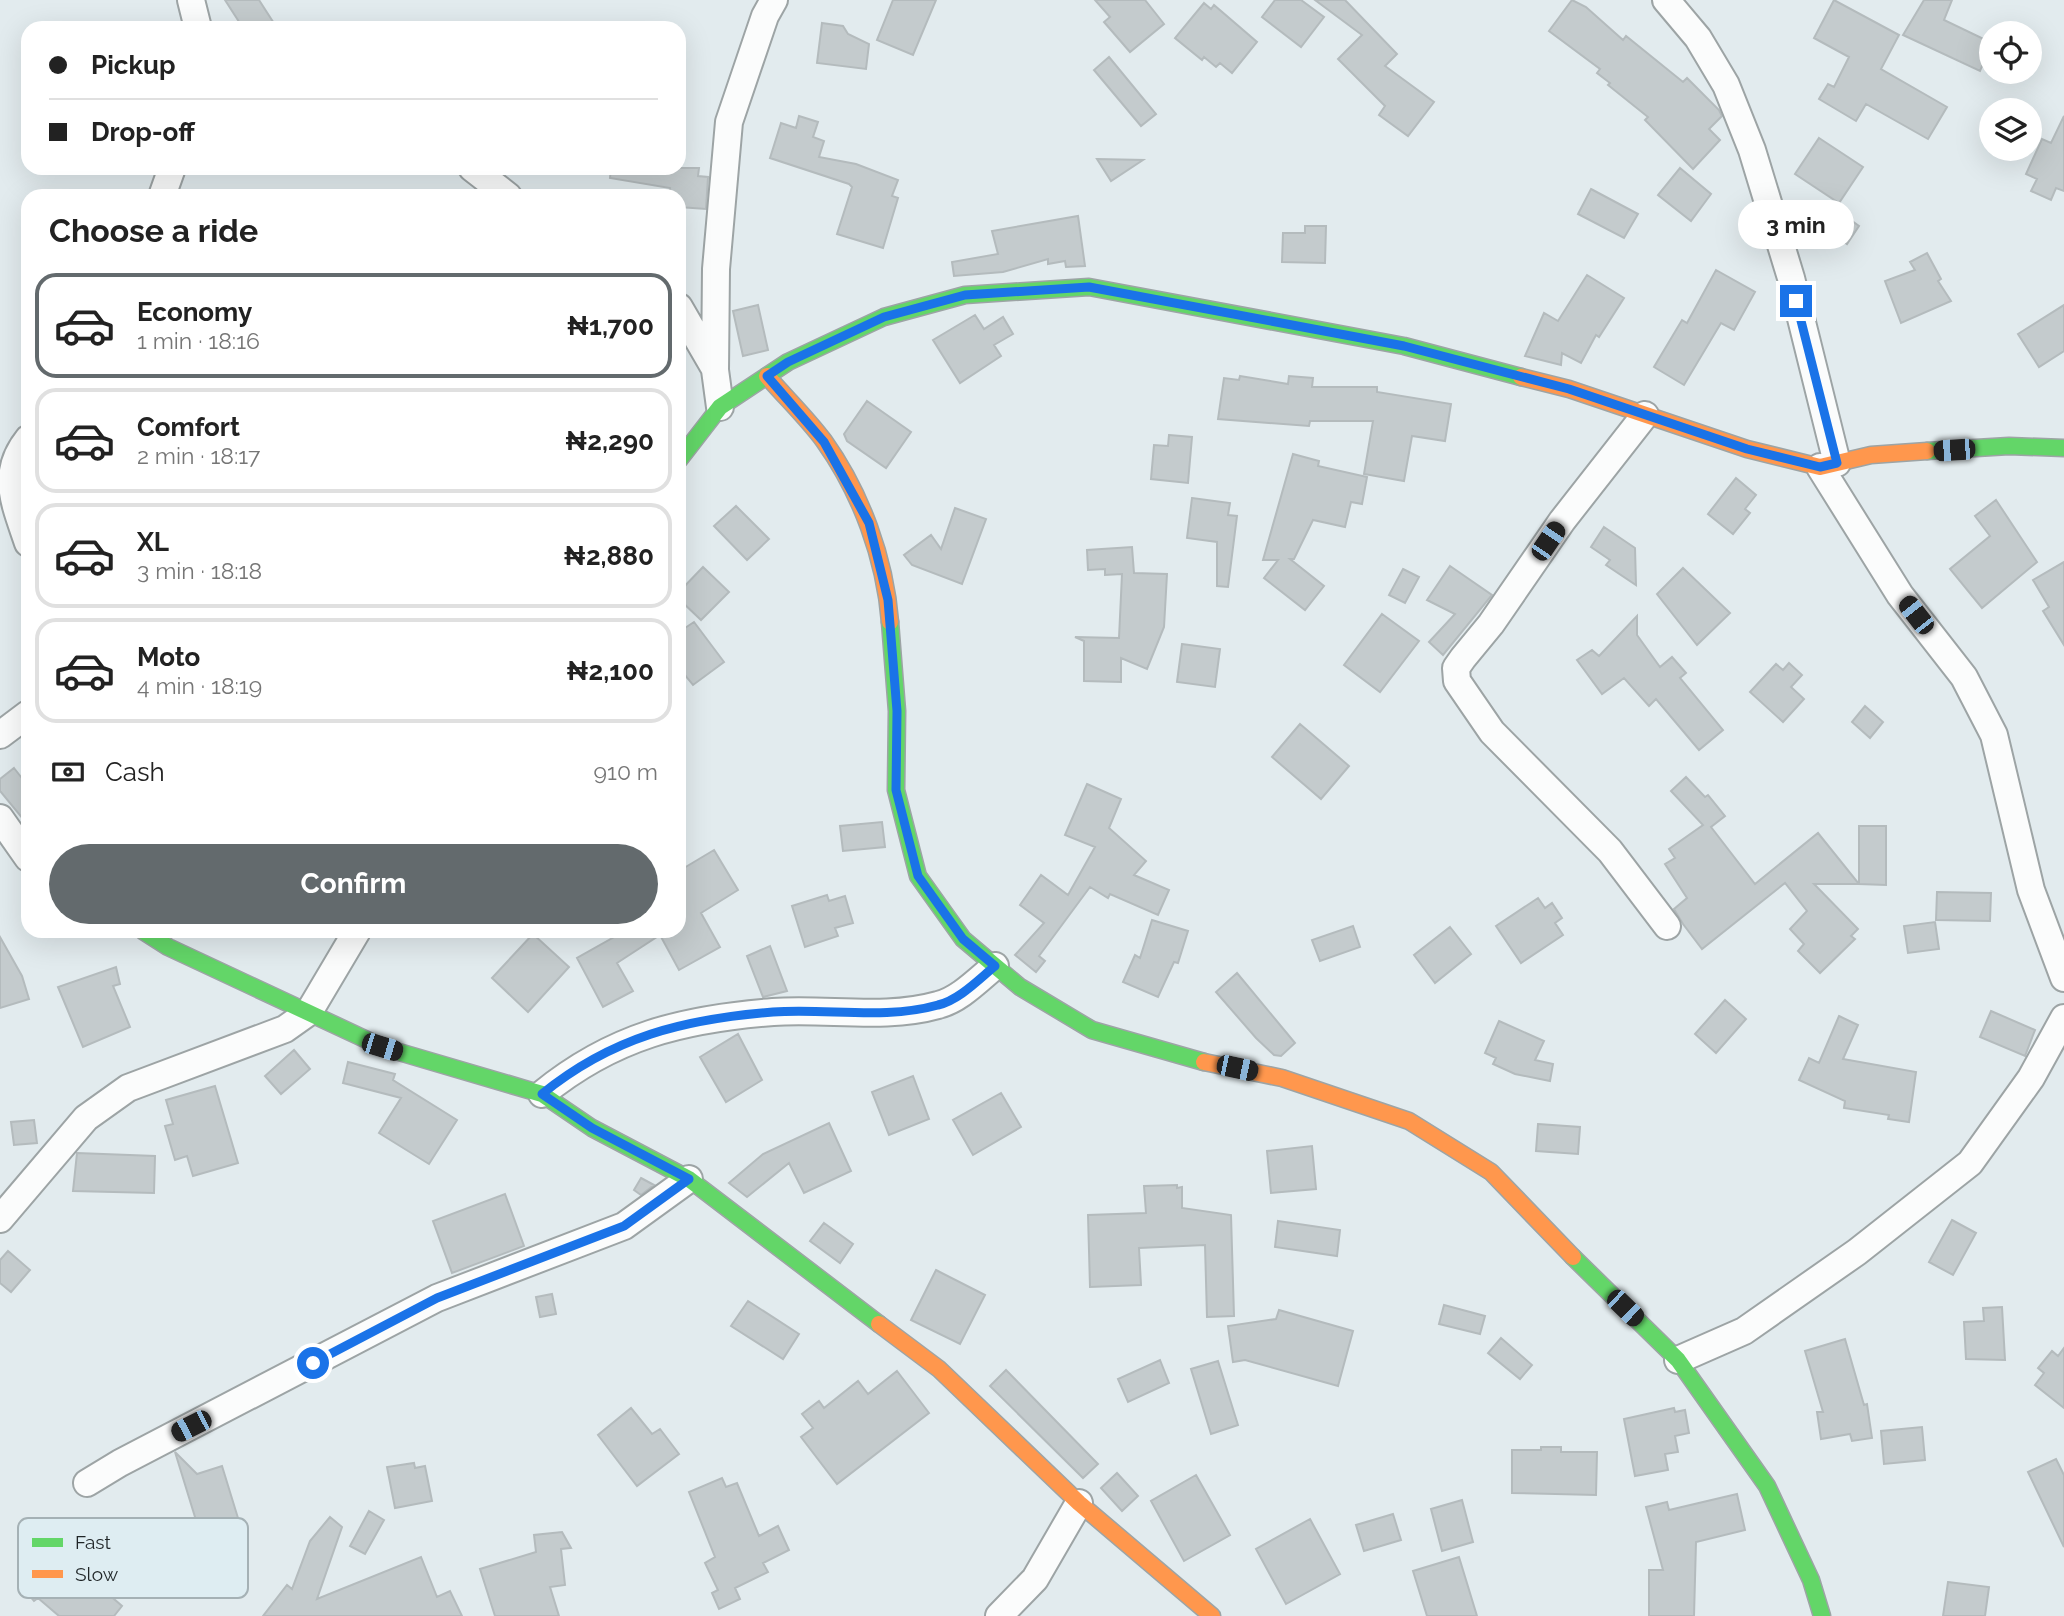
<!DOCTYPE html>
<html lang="en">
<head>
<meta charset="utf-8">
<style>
	:root { --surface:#fff; --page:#f2f2f2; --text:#222; --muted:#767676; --line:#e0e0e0; --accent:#636a6d }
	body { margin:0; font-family:Raleway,sans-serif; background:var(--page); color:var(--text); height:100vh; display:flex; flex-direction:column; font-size:26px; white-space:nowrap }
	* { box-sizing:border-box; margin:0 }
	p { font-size:23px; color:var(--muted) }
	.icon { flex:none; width:38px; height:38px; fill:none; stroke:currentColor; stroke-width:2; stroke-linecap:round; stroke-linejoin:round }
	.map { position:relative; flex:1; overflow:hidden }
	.side { position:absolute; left:21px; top:189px; width:665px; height:749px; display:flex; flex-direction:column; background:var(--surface); border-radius:21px; box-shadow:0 7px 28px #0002 }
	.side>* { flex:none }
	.banner { position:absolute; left:21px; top:21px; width:665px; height:154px; border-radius:21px; box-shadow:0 7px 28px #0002; display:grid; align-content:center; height:154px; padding:0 28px; background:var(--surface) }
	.controls { position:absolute; left:1979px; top:21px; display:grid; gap:14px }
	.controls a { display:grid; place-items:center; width:63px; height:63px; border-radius:50%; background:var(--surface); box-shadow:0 7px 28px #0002; font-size:35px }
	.end { position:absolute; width:32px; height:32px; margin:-16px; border:9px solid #1a73e8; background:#fff; box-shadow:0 0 0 4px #fff }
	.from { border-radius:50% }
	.bubble { position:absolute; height:49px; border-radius:24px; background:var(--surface); box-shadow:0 7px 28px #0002; font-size:23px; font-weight:700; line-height:49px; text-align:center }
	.car { position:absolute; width:21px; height:42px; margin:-21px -10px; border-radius:9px; box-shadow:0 0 5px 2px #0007; background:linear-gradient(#222 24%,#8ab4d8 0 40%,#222 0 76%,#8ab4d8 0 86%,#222 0) }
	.banner b { display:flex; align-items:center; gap:24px; height:66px; font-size:26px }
	.banner b+b { border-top:2px solid var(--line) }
	.banner i { width:18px; height:18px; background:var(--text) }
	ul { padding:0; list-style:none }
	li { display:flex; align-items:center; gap:21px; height:105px; margin:0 14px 10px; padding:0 14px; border:4px solid var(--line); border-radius:21px }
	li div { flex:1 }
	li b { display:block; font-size:26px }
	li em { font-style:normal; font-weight:700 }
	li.selected { border-color:var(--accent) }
	li>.icon { width:63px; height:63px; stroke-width:1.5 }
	h2 { padding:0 28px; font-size:32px; line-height:84px }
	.pay { display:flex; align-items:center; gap:18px; height:77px; padding:0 28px; font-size:26px }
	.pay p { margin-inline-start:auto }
	.action { display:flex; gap:14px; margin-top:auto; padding:14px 28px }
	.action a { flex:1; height:80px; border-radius:42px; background:var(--accent); color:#fff; font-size:28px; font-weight:700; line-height:80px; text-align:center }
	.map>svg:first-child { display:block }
	.building { fill:#c4cbcd; stroke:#b4bbbd; stroke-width:2 }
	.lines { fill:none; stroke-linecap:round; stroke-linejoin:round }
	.street-casing { stroke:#9da4a5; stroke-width:30 }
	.fast-casing { stroke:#9da4a5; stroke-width:19 }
	.slow-casing { stroke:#9da4a5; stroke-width:19 }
	.street { stroke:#fbfcfc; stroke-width:26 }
	.fast { stroke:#63d668; stroke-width:16 }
	.slow { stroke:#ff974d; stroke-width:16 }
	.route { stroke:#1a73e8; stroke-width:9 }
	.key { fill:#deedf2; stroke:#a5b1b5; stroke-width:2 }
	.key-label { font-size:19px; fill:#1f2527 }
</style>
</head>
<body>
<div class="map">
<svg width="2064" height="1616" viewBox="0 0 2064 1616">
	<rect width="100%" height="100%" fill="#e2ebee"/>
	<path class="building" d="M225,0H259L277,28H243Z
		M893,0H936L913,55L877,40Z
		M1095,0H1145L1164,24L1130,52L1104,22L1110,17Z
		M1275,0H1301L1324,17L1301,47L1262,17Z
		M1315,0H1345L1397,54L1385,66L1434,102L1408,136L1379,115L1385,106L1338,59L1362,35Z
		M1572,0L1586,7L1623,40L1626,36L1683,82L1687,78L1719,110L1722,116L1709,129L1720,140L1693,169L1645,120L1648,117L1608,85L1610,83L1597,73L1600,69L1549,31Z
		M1834,0L1899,35L1881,69L1947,107L1928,139L1866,104L1856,121L1819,99L1828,84L1834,87L1849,57L1814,38Z
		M1924,0H1952L1944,20L1992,43L1980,71L1903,35Z
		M1204,3L1211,9L1214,5L1257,42L1232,73L1220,63L1216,67L1204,57L1202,60L1175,38Z
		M822,23L843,26L848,34L869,44L866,69L817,63Z
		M1109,57L1156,114L1141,126L1094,70Z
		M799,116L818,122L813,137L824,141L819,157L856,164L898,180L892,196L898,198L883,248L837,234L852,187L849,184L770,158L781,123L796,128Z
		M2064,116V191L2056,188L2051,200L2031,191L2037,179L2026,174L2042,139L2051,143Z
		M1819,138L1863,167L1839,203L1795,174Z
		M1097,159L1143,160L1111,181Z
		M611,168H699L698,176L708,177L706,209L679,207V196H669L670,188L610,178Z
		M1680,168L1711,194L1691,221L1658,195Z
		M1591,189L1638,214L1624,238L1578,214Z
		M1841,213L1859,226L1847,244L1829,231Z
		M1078,216L1085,266L1066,267L1065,261L1048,264V259L1003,272L954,276L952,262L998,254L992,231Z
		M1305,226H1326L1325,263L1282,262L1283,233H1305Z
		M1927,253L1941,279L1938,281L1951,301L1901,323L1885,281L1915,270L1910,262Z
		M1716,270L1755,292L1734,330L1721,323L1684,385L1654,367L1682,320L1687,323Z
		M1587,275L1624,298L1599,337L1596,335L1581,363L1562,353L1561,365L1525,356L1544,313L1558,321Z
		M758,305L768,350L743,356L733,311Z
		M2064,305V351L2039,367L2018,334Z
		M975,315L984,329L1003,317L1013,334L994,345L1001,356L960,383L933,340Z
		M1240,376L1288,384L1289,376L1313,378L1312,387H1377V392L1451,404L1445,441L1412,436L1404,481L1364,474L1373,421H1310L1309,426L1218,419L1224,378L1239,380Z
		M867,401L911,432L886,468L847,441L844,434Z
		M1169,435L1192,437L1188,483L1151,479L1154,445L1168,446Z
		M1293,454L1319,461L1318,466L1367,477L1362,504L1351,502L1345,527L1313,520L1294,559H1290L1324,586L1305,610L1264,578L1278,560H1263Z
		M1736,478L1756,495L1745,509L1750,513L1733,534L1708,514Z
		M1192,498L1230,503L1228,515L1237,516L1228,587L1217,586V542L1187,538Z
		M1996,500L2037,562L1982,608L1950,569L1990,536L1975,516Z
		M736,506L769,539L747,560L714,526Z
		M955,508L986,519L962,584L912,565L904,555L931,535L941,549Z
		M1604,527L1635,548L1636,585L1606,565L1610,560L1591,547Z
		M1132,547L1134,573L1167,574L1164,627L1147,669L1121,658V682L1084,681V641L1075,637L1119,638L1122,574L1105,575V569L1088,570L1087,550Z
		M2064,562V645L2043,611L2049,607L2033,580Z
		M1450,566L1492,595L1443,655L1429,642L1455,614L1427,600Z
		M703,567L729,592L701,620L679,599V592Z
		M1683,568L1730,613L1697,645L1657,594Z
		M1403,569L1419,577L1405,603L1389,595Z
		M1382,614L1419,641L1380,692L1344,665Z
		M1637,616V635L1660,667L1672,657L1686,673L1680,678L1723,730L1699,750L1656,699L1649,706L1624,678L1602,694L1577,660L1592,650L1599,656Z
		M694,622L724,662L693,685L679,668V632Z
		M1182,644L1220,649L1215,687L1177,682Z
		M1789,663L1802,675L1791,687L1804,699L1783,722L1750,692L1776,664L1783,670Z
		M1865,706L1883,722L1870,738L1852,722Z
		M1300,724L1349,766L1321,799L1272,757Z
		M14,768L28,786V825L0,791V779Z
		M1686,777L1705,797L1708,795L1725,816L1711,827L1755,884L1818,833L1859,884H1814L1858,929L1851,936L1855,939L1820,973L1798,951L1804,944L1790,929L1807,911L1785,883L1702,949L1683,924L1674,909L1687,898L1665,864L1675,858L1669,849L1703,825L1671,791Z
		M1087,784L1121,799L1109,828L1146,861L1134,875L1169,890L1158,915L1110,894L1108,898L1090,887L1039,956L1045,961L1036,972L1015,955L1044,923L1020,905L1041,875L1068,895L1095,847L1065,835Z
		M882,822L885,847L843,851L840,826Z
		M1859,826H1886V885L1859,884Z
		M714,850L738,890L701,913L720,947L679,970L660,935L617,963L633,991L603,1007L577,958L625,931H679V871Z
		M1937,892L1991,893L1990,921L1936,920Z
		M827,895L829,901L845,896L853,923L835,928L838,936L805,947L792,906Z
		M1538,898L1545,908L1552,903L1562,918L1555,923L1563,935L1521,963L1496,926Z
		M1152,920L1188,931L1178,963L1174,962L1158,997L1123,982L1135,955L1140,958Z
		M1935,922L1939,949L1908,953L1904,926Z
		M1353,926L1360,947L1320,961L1312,940Z
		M1450,927L1471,954L1435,983L1414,955Z
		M533,934L569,967L528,1012L492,978Z
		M0,937L22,976L29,999L0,1008Z
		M770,946L787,991L763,997L747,956Z
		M116,967L120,984L113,986L130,1027L83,1047L58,987Z
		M1237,973L1295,1043L1281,1056L1274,1055L1256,1038L1216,992Z
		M1725,1000L1746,1019L1716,1053L1695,1034Z
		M1991,1011L2035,1030L2025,1056L1980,1037Z
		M1839,1016L1858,1025L1843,1059L1916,1072L1909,1122L1888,1119L1889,1115L1844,1108L1845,1101L1799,1080L1809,1058L1819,1063Z
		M1499,1021L1544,1041L1535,1060L1553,1064L1550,1081L1515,1074L1493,1064L1496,1058L1485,1053Z
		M738,1034L762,1080L726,1102L700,1057Z
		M294,1050L310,1069L281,1094L265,1076Z
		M348,1062L395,1074L393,1080L457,1120L429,1164L379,1133L401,1098L343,1083Z
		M913,1076L929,1119L889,1135L872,1092Z
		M215,1086L238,1163L193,1176L187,1156L175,1160L165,1126L173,1124L166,1100Z
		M1001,1093L1021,1127L973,1155L953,1120Z
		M34,1120L37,1143L14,1145L11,1122Z
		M829,1123L851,1171L804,1193L789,1163L747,1197L729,1183L763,1154Z
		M1538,1124L1580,1127L1578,1154L1536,1151Z
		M1312,1146L1316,1189L1271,1193L1267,1151Z
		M77,1153L155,1156L154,1193L73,1191Z
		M641,1178L654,1185L641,1195L634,1190Z
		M1177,1185V1188L1182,1187V1208L1231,1215L1234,1316L1207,1317L1205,1245L1139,1248L1141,1285L1090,1287L1088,1215L1146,1213L1144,1186Z
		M505,1194L524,1246L452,1273L433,1221Z
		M1952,1220L1976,1233L1953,1275L1929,1262Z
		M1278,1221L1340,1230L1337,1256L1275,1247Z
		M824,1223L853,1244L840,1263L810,1241Z
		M8,1251L30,1270L11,1292L0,1283V1260Z
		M936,1270L985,1295L960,1344L911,1320Z
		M552,1294L556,1314L540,1317L536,1297Z
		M748,1301L799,1334L783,1359L731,1326Z
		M1444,1305L1485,1316L1480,1334L1439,1324Z
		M2002,1307L2005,1360L1966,1359L1964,1322L1984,1321L1983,1308Z
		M1279,1310L1353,1331L1338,1386L1245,1360L1233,1362L1228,1326L1276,1319Z
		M1501,1338L1532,1365L1520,1379L1488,1353Z
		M1845,1339L1864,1405L1867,1404L1872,1438L1852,1441L1850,1434L1821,1439L1817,1412H1823L1805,1351Z
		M2064,1348V1408L2035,1385L2044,1373L2038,1368L2052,1351L2058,1356Z
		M1160,1360L1169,1383L1128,1402L1118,1379Z
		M1218,1361L1238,1425L1211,1434L1191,1369Z
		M1006,1370L1098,1464L1083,1478L990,1386Z
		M897,1371L929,1413L837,1484L801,1437L813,1428L802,1414L819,1401L824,1408L858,1381L868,1394Z
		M631,1408L652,1434L660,1429L679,1454L637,1486L598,1435Z
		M1674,1408L1675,1412L1685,1410L1689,1433L1675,1436L1678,1452L1665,1454L1668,1470L1635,1476L1624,1419Z
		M1922,1427L1925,1460L1884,1464L1881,1431Z
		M1541,1447H1561V1452H1597L1596,1495L1512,1493V1450H1541Z
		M175,1452L197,1474L222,1466L238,1518L199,1530Z
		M2056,1459L2064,1475V1547L2028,1472Z
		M414,1463L415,1468L425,1466L432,1501L395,1508L387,1467Z
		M1117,1473L1138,1496L1122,1511L1101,1488Z
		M1196,1475L1230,1535L1184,1561L1151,1501Z
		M722,1478L726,1487L737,1483L759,1536L778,1526L789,1550L763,1563L768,1572L735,1588L740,1599L719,1609L712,1593L718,1590L705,1563L715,1557L689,1492Z
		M1737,1494L1745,1530L1696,1542L1694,1616H1649V1570H1663L1646,1507L1667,1502L1669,1510Z
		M1462,1500L1473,1542L1442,1551L1431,1509Z
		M369,1511L384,1520L365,1554L350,1546Z
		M1393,1514L1401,1540L1364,1551L1356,1525Z
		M330,1517L342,1527L317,1599L421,1557L437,1597L450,1591L462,1616H263L287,1585L292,1589L310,1541Z
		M1310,1519L1340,1574L1286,1604L1256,1549Z
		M562,1532L571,1548L561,1549L565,1585L550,1587L559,1616H495L480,1569L536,1552L534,1535Z
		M1459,1557L1477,1616H1427L1413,1571Z
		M44,1567L62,1588L78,1568L122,1606L114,1616H59L38,1598L34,1601L22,1587Z
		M1948,1582L1989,1587L1985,1616H1943Z"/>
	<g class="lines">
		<defs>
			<path id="street" d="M191,0L198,28
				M1666,0L1698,38L1726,85L1752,150L1791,278L1837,463
				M472,168L508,196
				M162,196L172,168
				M679,307L715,369
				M720,407L715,370L716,269L729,122L765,16L774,0
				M1645,415L1562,521L1491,624L1463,658L1456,668L1457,681L1492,732L1610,851L1667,926
				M28,439C0,474 15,504 28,543
				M1820,467L1900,595L1964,677L1994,735L2031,890L2064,978
				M0,735L28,714
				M0,818L28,858
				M542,1094C613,1036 683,1019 773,1012C827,1008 885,1020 938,1005C959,1000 978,980 995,966
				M0,1219L86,1118L128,1088L285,1029L309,1012L357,931
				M1678,1360L1744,1331L1857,1252L1970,1163L2031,1078L2064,1018
				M87,1483L120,1463L437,1298L624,1226L689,1179
				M999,1616L1035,1579L1079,1503"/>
			<path id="fast" d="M1927,451L2009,446L2064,448
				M679,460L720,407L788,362L884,317L965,295L1089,287L1404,346L1521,377
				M890,622L897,711L896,790L918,876L963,939L1020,987L1092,1030L1204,1062
				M143,931L168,947L382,1047L542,1094L592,1128L689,1179L879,1324
				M1573,1257L1678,1360L1767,1486L1811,1580L1822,1616"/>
			<path id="slow" d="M767,376C786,398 807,418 824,441C861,493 885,558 890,622
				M1521,377L1569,389L1747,449L1820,467L1871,455L1927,451
				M1204,1062L1282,1078L1409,1121L1491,1172L1573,1257
				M879,1324L939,1369L1079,1503L1212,1616"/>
		</defs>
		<use href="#street" class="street-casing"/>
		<use href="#fast" class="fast-casing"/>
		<use href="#slow" class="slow-casing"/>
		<use href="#street" class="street"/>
		<use href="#fast" class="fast"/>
		<use href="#slow" class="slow"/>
	</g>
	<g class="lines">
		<path class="route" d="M313,1363L437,1298L624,1226L689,1179L592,1128L542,1094C612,1037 684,1019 773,1012C827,1008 885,1020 938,1005C959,1000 978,980 995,966L963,939L918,876L896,790L897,711L888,600L869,523L824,442L767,376L788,362L884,317L965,295L1089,287L1404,346L1569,389L1747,449L1820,467L1837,463L1796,301"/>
	</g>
	<rect x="18" y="1518" width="230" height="80" rx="10" class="key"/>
	<rect x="32" y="1538" width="31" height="9" fill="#63d668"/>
	<rect x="32" y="1570" width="31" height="8" fill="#ff974d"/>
	<g class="key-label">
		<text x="75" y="1549">Fast</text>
		<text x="75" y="1581">Slow</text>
	</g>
</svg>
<div class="controls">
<a><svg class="icon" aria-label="locate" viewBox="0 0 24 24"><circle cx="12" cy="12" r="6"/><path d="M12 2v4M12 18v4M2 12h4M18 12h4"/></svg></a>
<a><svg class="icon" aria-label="layers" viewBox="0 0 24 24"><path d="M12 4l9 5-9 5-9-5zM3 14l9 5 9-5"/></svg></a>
</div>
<i class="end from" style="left:313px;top:1363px"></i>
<i class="end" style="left:1796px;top:301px"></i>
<div class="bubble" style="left:1738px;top:200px;width:116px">3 min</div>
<i class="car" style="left:1954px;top:450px;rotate:266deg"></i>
<i class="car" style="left:1548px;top:541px;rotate:34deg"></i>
<i class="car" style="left:1916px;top:615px;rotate:322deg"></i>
<i class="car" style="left:382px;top:1047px;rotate:107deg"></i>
<i class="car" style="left:1237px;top:1068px;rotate:102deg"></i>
<i class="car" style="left:1625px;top:1308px;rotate:134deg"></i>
<i class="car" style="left:191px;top:1426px;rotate:243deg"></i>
<div class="banner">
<b><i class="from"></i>Pickup</b>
<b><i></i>Drop-off</b>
</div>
<section class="side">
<h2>Choose a ride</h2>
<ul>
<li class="selected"><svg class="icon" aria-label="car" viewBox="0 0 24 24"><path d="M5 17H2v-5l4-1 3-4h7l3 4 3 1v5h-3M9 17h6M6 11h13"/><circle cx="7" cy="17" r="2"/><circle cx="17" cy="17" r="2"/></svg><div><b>Economy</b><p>1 min · 18:16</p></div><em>₦1,700</em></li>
<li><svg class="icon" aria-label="car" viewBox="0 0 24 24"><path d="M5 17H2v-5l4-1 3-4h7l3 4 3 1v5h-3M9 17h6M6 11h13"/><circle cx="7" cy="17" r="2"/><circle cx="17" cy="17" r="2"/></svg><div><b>Comfort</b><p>2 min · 18:17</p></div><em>₦2,290</em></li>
<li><svg class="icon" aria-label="car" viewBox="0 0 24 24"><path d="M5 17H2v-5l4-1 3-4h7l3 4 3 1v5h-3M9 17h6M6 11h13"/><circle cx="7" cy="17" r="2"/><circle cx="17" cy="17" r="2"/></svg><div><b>XL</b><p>3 min · 18:18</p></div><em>₦2,880</em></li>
<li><svg class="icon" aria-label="car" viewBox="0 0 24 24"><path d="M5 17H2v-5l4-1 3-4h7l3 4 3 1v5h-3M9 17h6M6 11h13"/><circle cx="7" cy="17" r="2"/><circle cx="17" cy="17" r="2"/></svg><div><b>Moto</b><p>4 min · 18:19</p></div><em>₦2,100</em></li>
</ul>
<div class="pay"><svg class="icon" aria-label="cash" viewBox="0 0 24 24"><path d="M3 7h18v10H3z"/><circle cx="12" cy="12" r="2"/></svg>Cash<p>910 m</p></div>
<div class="action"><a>Confirm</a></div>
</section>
</div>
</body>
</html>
